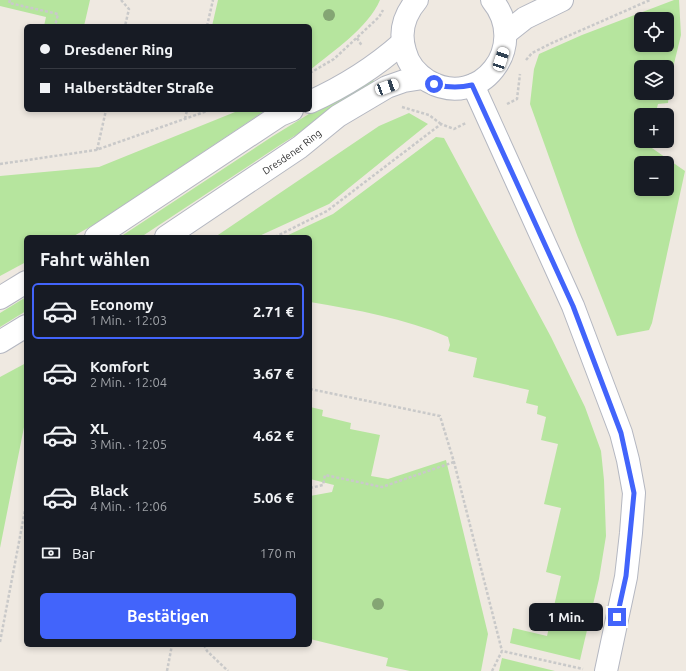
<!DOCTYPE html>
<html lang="de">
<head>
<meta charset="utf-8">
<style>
	:root { --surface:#171b24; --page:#242831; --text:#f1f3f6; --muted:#9ea1a6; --line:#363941; --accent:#4264fb }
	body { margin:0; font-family:Ubuntu,sans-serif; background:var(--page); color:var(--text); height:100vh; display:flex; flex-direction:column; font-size:15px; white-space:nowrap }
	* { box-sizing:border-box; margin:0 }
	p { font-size:13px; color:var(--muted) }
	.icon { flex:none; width:22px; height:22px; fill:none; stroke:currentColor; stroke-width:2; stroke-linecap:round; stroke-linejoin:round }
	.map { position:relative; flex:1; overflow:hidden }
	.sheet { position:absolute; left:24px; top:235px; width:288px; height:412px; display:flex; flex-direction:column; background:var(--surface); border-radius:6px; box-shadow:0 2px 6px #0003 }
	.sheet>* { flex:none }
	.banner { position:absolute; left:24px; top:24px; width:288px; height:88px; border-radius:6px; box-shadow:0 2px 6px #0003; display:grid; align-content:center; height:88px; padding:0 16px; background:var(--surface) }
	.controls { position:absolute; left:634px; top:12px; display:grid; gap:8px }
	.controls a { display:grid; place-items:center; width:40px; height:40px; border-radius:6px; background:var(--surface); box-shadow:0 2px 6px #0003; font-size:20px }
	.end { position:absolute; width:18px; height:18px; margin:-9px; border:5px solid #4264fb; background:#fff; box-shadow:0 0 0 2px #fff }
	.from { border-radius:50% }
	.bubble { position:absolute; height:28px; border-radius:6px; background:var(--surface); box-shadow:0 2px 6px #0003; font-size:13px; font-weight:600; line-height:28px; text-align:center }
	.car { position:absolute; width:12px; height:24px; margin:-12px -6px; border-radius:5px; box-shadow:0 0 3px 1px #0007; background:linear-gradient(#fff 24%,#345 0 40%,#fff 0 76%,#345 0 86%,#fff 0) }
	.banner b { display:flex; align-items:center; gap:14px; height:38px; font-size:15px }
	.banner b+b { border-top:1px solid var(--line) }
	.banner i { width:10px; height:10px; background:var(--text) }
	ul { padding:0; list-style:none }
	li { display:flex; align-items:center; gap:12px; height:56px; margin:0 8px 6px; padding:0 8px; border:2px solid transparent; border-radius:6px }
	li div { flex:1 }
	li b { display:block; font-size:15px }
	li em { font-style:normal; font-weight:600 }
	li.current { border-color:var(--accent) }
	li>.icon { width:36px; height:36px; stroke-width:1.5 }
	h2 { padding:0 16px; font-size:18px; line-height:48px }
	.pay { display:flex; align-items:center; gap:10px; height:44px; padding:0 16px; font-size:15px }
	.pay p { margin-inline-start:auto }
	.cta { display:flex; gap:8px; margin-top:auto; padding:8px 16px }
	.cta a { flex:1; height:46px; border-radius:6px; background:var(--accent); color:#fff; font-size:16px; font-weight:600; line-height:46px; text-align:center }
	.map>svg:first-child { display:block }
	.green { fill:#b6e59e; fill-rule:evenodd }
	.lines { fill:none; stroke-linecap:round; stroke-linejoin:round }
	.minor-casing { stroke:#b4b7c1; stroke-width:24 }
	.path { stroke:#c9c9c9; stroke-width:2.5; stroke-dasharray:3 2; stroke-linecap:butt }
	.minor { stroke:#fff; stroke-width:22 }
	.tree { fill:#84a574 }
	.route { stroke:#4264fb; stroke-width:5 }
	.labels { text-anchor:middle; stroke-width:3.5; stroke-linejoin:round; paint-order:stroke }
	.street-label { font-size:10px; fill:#2e2e2e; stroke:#fff }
</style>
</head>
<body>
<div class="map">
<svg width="686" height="671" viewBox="0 0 686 671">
	<rect width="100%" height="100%" fill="#efe9e1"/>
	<path class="green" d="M0,0H90L84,26H44L46,17L0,6Z
		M218,0H380C368,28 333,51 310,70V26H212Z
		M674,0H679L681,35L670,80L668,103L658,104L655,115H641V141H650L649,146L685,171L652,323L649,330L617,336L577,235L530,104L534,69L539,54L582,35ZM641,19H667V45H641ZM641,67H667V93H641ZM641,163H667V189H641Z
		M371,76L376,85L280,145L141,237H120L273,136Z
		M240,110H266L95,224L72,237H26V262L0,276V176L99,167Z
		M409,113L428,124L329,204L257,237H215L379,126Z
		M436,137L444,138L551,337L585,407L601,451L604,480L606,536L599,579L580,660L510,643L513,628L547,636L561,576L546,572L561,508L544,504L558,444L541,440L546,417L537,414L538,406L526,403L529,390L473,377L477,358L448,351L450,345L448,337C404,318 357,310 310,302V237H284L333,214Z
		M26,297V311L0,327V313Z
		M26,363V417L0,548V377Z
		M310,407L323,410L322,416L351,423L350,429L380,435L371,476L388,479L446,460L488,634L481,671H410L386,666L388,658L310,639V496L332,492L334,485L310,479Z
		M502,658L555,671H499Z"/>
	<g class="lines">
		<defs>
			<g id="minor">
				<path d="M417,0C404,15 399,32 405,51C408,64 417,74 428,81C480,111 530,46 492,0"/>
				<path d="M506,33L525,18L562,0"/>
				<path d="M473,85L573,306L621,433L628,460L634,493L631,533L626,577L606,671"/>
				<path d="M310,102C343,87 375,67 402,43"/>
				<path d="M96,237L280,115L292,110"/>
				<path id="s1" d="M166,237L300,147L338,116L387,87L404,81L423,78"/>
				<path d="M0,298L26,282"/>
				<path d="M0,342L26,326"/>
			</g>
		</defs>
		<use href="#minor" class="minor-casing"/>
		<path class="path" d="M10,0L9,3L58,14L55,26
			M121,0L129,9L125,26
			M207,26L213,0
			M357,38L362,46
			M526,60L532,53L552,43L650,0
			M310,73L334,59L379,17L383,10
			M507,104L517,99L520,74
			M402,107L429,115L441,124
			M185,119L187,110
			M97,150L106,110
			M0,164L96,150L210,110
			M275,237L327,211L441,124L454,129L466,123
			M310,389L440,416L454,462L502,651
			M310,488L323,485L325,475L382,487L454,462
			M0,642L26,505
			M204,645L207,651L228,671
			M167,671L172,645
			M492,671L502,651L583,669"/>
		<use href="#minor" class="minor"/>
	</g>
	<g class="tree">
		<circle cx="329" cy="15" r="6"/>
		<circle cx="378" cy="604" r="6"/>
	</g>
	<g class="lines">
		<path class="route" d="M434,84C448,88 459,88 472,85L573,306L621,433L634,493L626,576L617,617"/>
	</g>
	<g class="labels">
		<g class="street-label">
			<text dy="4" stroke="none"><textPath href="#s1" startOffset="152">Dresdener Ring</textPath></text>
		</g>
	</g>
</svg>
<div class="controls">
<a><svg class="icon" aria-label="locate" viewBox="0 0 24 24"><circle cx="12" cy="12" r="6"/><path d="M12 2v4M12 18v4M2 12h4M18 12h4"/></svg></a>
<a><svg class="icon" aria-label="layers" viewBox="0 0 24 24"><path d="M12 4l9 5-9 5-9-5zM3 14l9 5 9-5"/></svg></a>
<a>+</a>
<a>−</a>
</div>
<i class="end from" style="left:434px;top:84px"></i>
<i class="end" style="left:617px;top:617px"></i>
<div class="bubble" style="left:529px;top:603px;width:74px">1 Min.</div>
<i class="car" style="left:501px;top:59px;rotate:18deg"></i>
<i class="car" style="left:387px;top:87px;rotate:70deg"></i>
<div class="banner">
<b><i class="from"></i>Dresdener Ring</b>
<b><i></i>Halberstädter Straße</b>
</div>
<section class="sheet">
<h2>Fahrt wählen</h2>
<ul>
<li class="current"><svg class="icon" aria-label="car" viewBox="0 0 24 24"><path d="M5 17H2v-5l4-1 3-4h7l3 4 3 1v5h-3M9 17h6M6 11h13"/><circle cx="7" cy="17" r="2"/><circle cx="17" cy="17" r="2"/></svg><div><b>Economy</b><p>1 Min. · 12:03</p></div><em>2.71 €</em></li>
<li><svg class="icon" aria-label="car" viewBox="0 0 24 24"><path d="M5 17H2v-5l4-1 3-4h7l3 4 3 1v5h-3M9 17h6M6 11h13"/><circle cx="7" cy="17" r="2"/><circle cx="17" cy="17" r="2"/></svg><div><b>Komfort</b><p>2 Min. · 12:04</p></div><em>3.67 €</em></li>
<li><svg class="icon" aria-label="car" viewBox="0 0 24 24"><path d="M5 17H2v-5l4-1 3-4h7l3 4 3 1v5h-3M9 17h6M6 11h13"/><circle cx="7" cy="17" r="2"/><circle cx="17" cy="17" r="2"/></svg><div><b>XL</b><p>3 Min. · 12:05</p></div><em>4.62 €</em></li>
<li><svg class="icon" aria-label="car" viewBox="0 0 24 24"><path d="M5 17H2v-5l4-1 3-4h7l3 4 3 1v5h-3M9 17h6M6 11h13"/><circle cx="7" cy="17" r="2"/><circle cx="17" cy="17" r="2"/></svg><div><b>Black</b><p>4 Min. · 12:06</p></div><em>5.06 €</em></li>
</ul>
<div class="pay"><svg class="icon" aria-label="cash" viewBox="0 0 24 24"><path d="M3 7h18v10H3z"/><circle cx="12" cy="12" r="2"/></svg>Bar<p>170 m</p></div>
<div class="cta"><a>Bestätigen</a></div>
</section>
</div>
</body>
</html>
